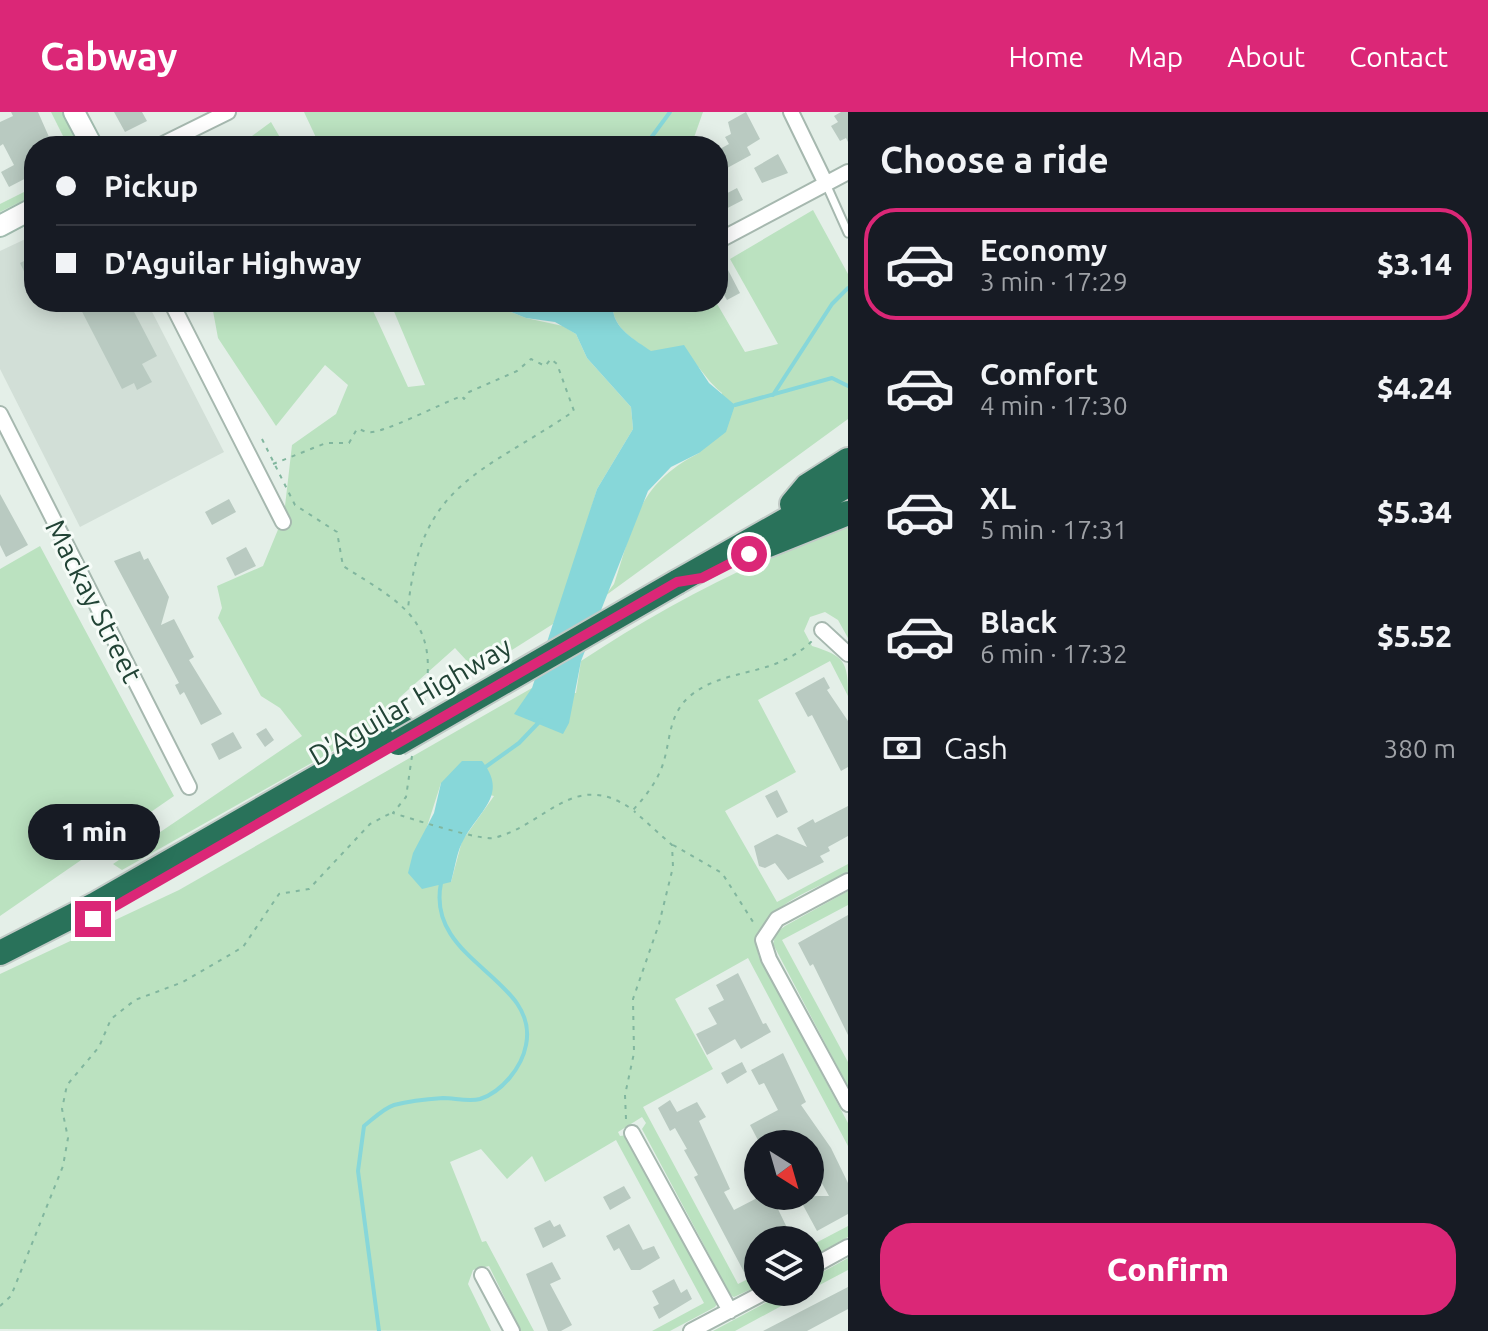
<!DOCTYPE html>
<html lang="en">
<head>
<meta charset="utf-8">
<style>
	:root { --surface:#171b24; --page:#242831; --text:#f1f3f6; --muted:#9ea1a6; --line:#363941; --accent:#db2777 }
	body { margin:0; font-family:Ubuntu,sans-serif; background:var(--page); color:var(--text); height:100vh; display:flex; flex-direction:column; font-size:30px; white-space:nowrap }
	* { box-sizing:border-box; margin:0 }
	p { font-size:26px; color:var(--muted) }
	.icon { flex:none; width:44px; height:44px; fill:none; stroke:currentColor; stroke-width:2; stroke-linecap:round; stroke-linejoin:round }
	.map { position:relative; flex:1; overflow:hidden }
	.side { display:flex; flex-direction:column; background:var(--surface); width:640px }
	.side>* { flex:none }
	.guide { position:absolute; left:24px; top:24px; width:704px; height:176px; border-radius:32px; box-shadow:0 4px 20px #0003; display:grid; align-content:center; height:176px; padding:0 32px; background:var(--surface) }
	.needle { width:52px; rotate:143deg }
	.fabs { position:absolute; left:744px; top:1018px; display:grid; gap:16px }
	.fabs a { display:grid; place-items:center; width:80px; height:80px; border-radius:50%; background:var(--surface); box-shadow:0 4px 20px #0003; font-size:40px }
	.end { position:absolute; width:36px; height:36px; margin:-18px; border:10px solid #db2777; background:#fff; box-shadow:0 0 0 4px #fff }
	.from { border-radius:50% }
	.bubble { position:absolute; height:56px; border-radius:28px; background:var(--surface); box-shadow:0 4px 20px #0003; font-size:26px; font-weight:800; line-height:56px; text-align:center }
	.guide b { display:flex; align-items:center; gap:28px; height:76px; font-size:30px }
	.guide b+b { border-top:2px solid var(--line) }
	.guide i { width:20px; height:20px; background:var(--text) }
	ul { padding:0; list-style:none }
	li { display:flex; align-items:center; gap:24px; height:112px; margin:0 16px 12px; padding:0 16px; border:4px solid transparent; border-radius:32px }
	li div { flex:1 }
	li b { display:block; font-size:30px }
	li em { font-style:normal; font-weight:800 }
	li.current { border-color:var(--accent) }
	li>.icon { width:72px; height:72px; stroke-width:1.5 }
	h2 { padding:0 32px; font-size:36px; line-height:96px }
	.pay { display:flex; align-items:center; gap:20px; height:88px; padding:0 32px; font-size:30px }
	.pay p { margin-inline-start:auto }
	.primary-button { display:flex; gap:16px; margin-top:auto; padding:16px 32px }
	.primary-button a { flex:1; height:92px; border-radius:32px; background:var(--accent); color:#fff; font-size:32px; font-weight:800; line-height:92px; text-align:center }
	header { display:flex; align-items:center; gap:48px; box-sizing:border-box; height:112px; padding:0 40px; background:var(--accent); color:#fff }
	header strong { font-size:38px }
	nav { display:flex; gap:44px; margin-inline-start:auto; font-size:28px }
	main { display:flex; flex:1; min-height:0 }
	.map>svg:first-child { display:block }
	.built { fill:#d2dfd7 }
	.green { fill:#bbe2c0; fill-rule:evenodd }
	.water { fill:#87d7d9 }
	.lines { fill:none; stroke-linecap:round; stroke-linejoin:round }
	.stream { stroke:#87d7d9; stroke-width:4 }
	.building { fill:#b9cac1 }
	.lane-casing { stroke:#a6b8af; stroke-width:11 }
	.street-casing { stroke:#a6b8af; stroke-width:18 }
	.secondary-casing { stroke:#a1bcaf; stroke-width:24 }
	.highway-casing { stroke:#c1cac6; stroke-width:28 }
	.path { stroke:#81b69e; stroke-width:2; stroke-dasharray:4 6; stroke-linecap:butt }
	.lane { stroke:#fff; stroke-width:7 }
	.street { stroke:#fff; stroke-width:14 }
	.secondary { stroke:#fff; stroke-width:20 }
	.highway { stroke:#29725a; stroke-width:24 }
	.highway-bridge-casing { stroke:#c1cac6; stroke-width:28; stroke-linecap:butt }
	.highway-bridge { stroke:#29725a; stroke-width:24 }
	.route { stroke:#db2777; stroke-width:10 }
	.labels { text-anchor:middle; stroke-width:6; stroke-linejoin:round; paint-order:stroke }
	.street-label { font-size:28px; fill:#214335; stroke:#f5fbf7 }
</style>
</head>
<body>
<header>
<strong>Cabway</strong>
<nav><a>Home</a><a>Map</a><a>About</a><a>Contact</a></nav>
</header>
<main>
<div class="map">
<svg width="848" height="1219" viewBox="0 0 848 1219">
	<rect width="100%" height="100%" fill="#e4efe8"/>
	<path class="built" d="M34,123V190H147L224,340L80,415L0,257V139Z"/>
	<path class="green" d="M51,0H62L79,34H68Z
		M304,0H703L691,34H320Z
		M271,10L285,34H257L252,24Z
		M34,75V83L0,100V92Z
		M813,98L848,162V307L605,484L614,472C635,409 637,373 699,341L722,281C695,259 694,229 651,240C634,227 610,215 613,190H716L745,240L778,232L730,147Z
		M199,190H369L408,275L425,273L390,190H486L526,206L563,214L576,222L587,246L631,295L633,317L597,377L566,481L553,512L477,560L455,536L399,586L393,605L122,758L113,752L302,624L280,596L261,584L218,506L222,496L217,474L263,454L284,403L292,333L336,302L348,273L325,253L276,314L218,226L213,199Z
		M848,415V526L838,508L825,500L810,505L804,519L812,534C845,544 848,550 848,584L830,549L758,588L796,660L725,699L777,790L848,752V760C815,778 746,798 759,845L848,1011V1034L748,846L675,887L713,957L643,995L738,1172L758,1162V1174L734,1185L725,1180L713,1150L642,1017L646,1011L642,1005L618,1020L620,1024L627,1023L718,1190L715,1195L670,1219H652L704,1191L616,1028L545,1070L532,1044L507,1067L481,1037L450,1050L482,1130L486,1129L534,1219H521L489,1154L473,1158L468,1172L491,1219L0,1217V862L179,778L532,576L576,581L581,549C664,494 754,447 848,415ZM441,671L494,684L462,729L451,770L425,721Z
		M40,434L174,684L0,804V457Z
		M848,779V793L782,828L848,950V975L773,832L776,821L785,814Z
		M848,1114V1125L810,1146V1134Z
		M848,1146V1158L810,1178V1167Z
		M786,1180H807L735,1219H713Z"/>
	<path class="water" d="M486,190H613C610,215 634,227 651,239L684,233L709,271L735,293L726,320L699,341L671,355L648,379L581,549L569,611L563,622L514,602L532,576L597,377L633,317L631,295L587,246L576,222L555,210L526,206Z
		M462,649H482C508,682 481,697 464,727C457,738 455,756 451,770L422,777L408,761L413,741L434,701L441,671Z"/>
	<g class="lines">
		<path class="stream" d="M645,34L670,0
			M773,283L832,192L848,176
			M735,293L832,266L848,274
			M484,656L519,631L541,608
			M379,1219L358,1059L364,1014C373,1007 384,996 394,993C409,989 428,987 443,986C454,986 469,990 480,987C502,980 522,955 526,933C540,866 425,850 441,771"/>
	</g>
	<path class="building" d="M11,0H38L53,34H34V62L9,75L1,60L14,53L3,32L0,34V10L13,4Z
		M114,0H142L147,9L125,20Z
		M746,0L760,27L747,35L751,43L718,61V38L729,32L725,25L731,22L728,10Z
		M841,0H848V30L846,26L840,29L831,14L838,10L834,4Z
		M778,42L788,61L762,71L754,56Z
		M737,76L743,88L718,101V86Z
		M34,144V180L20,151Z
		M728,158L740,181L727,188L718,173V163Z
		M77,190H129L157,244L142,252L152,270L137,278L134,271L122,277Z
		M0,382L28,433L6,445L0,433Z
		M229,387L236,400L212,413L205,400Z
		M246,435L256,454L235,464L226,446Z
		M140,439L144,448L148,446L169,485L161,513L174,507L194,545L189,548L222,602L201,613L184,580L180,583L175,573L179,571L114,449Z
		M824,565L830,576L827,578L848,609V655L841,659L812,603L808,605L795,581Z
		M266,616L274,628L265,635L256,622Z
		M233,620L242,636L219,648L211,632Z
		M777,678L788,700L777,706L765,684Z
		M848,694V724L828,735L830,739L820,744L824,750L788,768L775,751L765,756L759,754L754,734L777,722L807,735L797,716L813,707L815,711Z
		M848,803V923L813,852L810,854L798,831Z
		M738,861L763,912L766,911L771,920L741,937L735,927L707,943L696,922L717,912L708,896L724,888L716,873Z
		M783,941L806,990L801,993L831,1036L848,1071V1102L817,1119L798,1084H829L810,1050V1032H760L750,1013L778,998L764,971L759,973L751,958Z
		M742,950L747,960L727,972L721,961Z
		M670,988L677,1000L697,990L706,1005L699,1009L730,1077L724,1080L734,1098L761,1084H793L776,1093L791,1124L784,1128H758V1155L750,1159L744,1160L694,1065L698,1063L684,1038L687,1037L675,1016L670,1019L658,996Z
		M624,1074L631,1086L610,1098L603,1085Z
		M550,1108L554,1115L560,1112L566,1124L543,1136L534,1116Z
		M629,1112L643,1138L654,1134L660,1146L640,1158H631L619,1136L614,1139L606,1124Z
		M552,1150L561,1167L550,1172L572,1213L561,1219H548L526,1162Z
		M674,1167L681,1181L687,1177L692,1187L659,1207L653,1195L659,1192L652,1179Z
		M848,1175V1197L807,1219H763Z"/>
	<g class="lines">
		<defs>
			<path id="lane" d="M826,72L848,121"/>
			<path id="street" d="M791,0L826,72
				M159,34L228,0
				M718,129L848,60
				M171,190L283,410
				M0,302L189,675
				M822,518L848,542
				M848,769L777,807L763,828L769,847L848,992
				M632,1021L730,1199
				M810,1156L848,1135
				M482,1163L512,1219
				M691,1219L765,1180"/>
			<path id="secondary" d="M74,0L92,34
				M0,114L34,96"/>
			<path id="highway" d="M792,392L807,374L848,348
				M768,433L848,401
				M677,470L848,373
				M0,841L96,792L403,616"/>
		</defs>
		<use href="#lane" class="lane-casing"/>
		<use href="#street" class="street-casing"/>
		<use href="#secondary" class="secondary-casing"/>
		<use href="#highway" class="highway-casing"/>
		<path class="path" d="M262,327L295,393L337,420L343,454C408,495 441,510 423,595
			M273,352L326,331H349L357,317C361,317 364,320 368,320C381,323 444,290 462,284L464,287L469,280L517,259L531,247L545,254L551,247L557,252L574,299C482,362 420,370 408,497
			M412,644L406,685L393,701C409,706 481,729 494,726C548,712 574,656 633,698C645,685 657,670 663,652C671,627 668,603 690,584C726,554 774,567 813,528
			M673,733L722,761L755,813
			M626,1007L625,983L634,941L633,887L659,812L673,755L672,733L634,699
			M0,1194L11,1184L63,1054L68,1026L62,997L67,973L99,935L111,907L135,888L183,870L243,835L279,782L309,777L370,712L391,701"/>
		<use href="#lane" class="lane"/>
		<use href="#street" class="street"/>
		<use href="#secondary" class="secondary"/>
		<use href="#highway" class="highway"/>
		<defs>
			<path id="highway-bridge" d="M398,631L677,470"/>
		</defs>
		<use href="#highway-bridge" class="highway-bridge-casing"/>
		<use href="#highway-bridge" class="highway-bridge"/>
	</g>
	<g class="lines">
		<path class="route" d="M93,807L677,470L702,466L749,442"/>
	</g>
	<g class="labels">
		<g class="street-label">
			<text transform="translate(94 489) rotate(63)" y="10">Mackay Street</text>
			<text transform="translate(410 589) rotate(-30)" y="10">D'Aguilar Highway</text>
		</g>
	</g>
</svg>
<div class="fabs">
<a><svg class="needle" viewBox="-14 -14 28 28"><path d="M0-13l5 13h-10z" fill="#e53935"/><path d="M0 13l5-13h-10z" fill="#9ea1a6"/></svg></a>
<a><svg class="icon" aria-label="layers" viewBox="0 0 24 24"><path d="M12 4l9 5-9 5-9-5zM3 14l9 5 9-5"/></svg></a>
</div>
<i class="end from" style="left:749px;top:442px"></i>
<i class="end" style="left:93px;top:807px"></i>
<div class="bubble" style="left:28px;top:692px;width:132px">1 min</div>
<div class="guide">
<b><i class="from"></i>Pickup</b>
<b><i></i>D'Aguilar Highway</b>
</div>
</div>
<section class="side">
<h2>Choose a ride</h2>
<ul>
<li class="current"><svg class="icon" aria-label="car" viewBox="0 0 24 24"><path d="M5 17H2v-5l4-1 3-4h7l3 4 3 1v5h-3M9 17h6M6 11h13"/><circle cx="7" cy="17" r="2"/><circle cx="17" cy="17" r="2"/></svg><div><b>Economy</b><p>3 min · 17:29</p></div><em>$3.14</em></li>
<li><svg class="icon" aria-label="car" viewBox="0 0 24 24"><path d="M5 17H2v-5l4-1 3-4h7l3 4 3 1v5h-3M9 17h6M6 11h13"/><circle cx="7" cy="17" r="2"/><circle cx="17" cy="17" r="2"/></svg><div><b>Comfort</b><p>4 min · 17:30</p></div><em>$4.24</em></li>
<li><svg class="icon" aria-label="car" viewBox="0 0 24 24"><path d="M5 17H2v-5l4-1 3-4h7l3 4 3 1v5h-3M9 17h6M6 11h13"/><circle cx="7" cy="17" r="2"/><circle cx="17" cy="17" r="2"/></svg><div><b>XL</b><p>5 min · 17:31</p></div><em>$5.34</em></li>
<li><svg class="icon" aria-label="car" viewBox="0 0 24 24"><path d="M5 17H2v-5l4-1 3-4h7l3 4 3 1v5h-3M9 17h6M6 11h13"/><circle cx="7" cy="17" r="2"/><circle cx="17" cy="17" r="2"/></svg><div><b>Black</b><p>6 min · 17:32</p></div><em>$5.52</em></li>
</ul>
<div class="pay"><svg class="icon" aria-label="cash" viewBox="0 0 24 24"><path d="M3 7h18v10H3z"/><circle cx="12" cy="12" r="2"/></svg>Cash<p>380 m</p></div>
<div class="primary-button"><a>Confirm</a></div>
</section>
</main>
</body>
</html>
